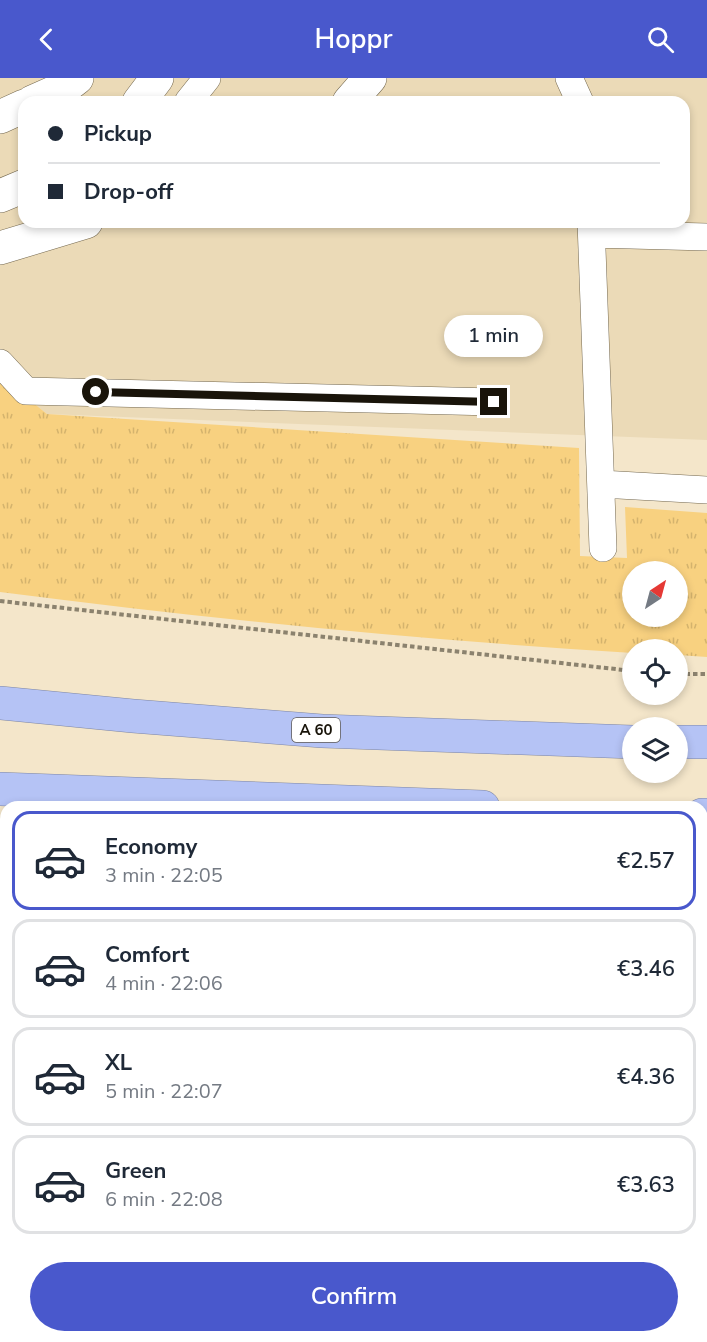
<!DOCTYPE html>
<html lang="en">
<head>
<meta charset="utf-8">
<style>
	:root { --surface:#fff; --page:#f2f2f3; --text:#1f2937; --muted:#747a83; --line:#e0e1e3; --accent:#4958cc }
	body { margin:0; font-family:"Nunito Sans",sans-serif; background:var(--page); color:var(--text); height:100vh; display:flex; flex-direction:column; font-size:22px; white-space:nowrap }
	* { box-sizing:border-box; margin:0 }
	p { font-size:20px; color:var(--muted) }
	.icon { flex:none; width:33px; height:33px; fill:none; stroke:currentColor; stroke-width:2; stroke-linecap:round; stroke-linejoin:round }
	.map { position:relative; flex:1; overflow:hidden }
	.panel { position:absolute; left:0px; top:723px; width:708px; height:542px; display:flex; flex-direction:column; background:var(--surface); border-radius:18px 18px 0 0; box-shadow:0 3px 9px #0003 }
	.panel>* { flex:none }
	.guide { position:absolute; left:18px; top:18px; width:672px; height:132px; border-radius:18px; box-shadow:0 3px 9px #0003; display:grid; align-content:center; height:132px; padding:0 30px; background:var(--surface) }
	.needle { width:39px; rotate:36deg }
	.buttons { position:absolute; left:622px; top:483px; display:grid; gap:12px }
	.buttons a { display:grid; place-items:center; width:66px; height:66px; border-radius:50%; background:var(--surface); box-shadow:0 3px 9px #0003; font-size:30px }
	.end { position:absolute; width:27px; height:27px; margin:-14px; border:8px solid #19140a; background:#fff; box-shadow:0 0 0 3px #fff }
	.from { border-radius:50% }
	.bubble { position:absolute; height:42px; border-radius:21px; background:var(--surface); box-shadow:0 3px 9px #0003; font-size:20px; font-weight:600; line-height:42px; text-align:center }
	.guide b { display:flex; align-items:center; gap:21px; height:57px; font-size:22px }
	.guide b+b { border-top:2px solid var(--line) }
	.guide i { width:15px; height:15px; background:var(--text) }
	ul { padding:10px 0 0; list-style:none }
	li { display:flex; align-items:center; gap:18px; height:99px; margin:0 12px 9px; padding:0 18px; border:3px solid var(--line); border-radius:18px }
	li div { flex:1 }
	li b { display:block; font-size:22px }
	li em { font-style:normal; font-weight:600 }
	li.selected { border-color:var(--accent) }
	li>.icon { width:54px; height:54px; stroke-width:1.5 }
	.primary-button { display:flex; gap:12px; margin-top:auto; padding:12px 30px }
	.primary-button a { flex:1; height:69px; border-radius:36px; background:var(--accent); color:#fff; font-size:24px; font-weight:600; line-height:69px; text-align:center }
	header { display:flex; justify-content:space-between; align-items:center; height:78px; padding:0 30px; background:var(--accent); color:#fff; font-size:27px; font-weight:600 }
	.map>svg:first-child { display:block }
	.built { fill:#ebdab7; fill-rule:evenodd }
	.grass { fill:url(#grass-tufts); fill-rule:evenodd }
	.forest { fill:url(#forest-crowns) }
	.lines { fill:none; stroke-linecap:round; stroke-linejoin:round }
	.stream { stroke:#836729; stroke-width:14 }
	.lane-casing { stroke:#74684f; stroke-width:28 }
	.street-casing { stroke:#74684f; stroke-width:34 }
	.highway-casing { stroke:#7e86a3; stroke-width:34 }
	.path { stroke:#8b826e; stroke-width:4; stroke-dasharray:4.5 3; stroke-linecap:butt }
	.lane { stroke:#fff; stroke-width:27 }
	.street { stroke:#fff; stroke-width:33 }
	.highway { stroke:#b5c3f5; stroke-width:33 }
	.route { stroke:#19140a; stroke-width:8 }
	.labels { text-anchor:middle; stroke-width:6; stroke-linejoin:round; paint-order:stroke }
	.shield { fill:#fff; stroke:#5e5a54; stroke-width:1.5 }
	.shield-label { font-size:15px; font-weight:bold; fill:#19140a }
</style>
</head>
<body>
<header><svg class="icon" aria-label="back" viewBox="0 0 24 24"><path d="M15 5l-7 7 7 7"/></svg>Hoppr<svg class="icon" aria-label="search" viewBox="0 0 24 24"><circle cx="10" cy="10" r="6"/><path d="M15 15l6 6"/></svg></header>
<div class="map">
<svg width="707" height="1264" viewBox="0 0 707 1264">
	<defs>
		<pattern id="grass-tufts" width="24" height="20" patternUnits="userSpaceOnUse" patternTransform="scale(1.5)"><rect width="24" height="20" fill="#f8d180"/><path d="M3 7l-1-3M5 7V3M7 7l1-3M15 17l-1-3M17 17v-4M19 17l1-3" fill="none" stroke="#d4b36d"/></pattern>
		<pattern id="forest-crowns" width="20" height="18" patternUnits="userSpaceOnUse" patternTransform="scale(1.5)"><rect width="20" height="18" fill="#d9b260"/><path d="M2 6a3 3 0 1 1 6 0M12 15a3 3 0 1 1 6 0" fill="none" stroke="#ba9852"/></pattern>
	</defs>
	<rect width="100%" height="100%" fill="#f4e6ca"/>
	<path class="built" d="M0,0H707V362L47,336L0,298ZM24,24H684V144H24Z"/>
	<path class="grass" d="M0,298L47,336L579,370L580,478L627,480L625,429L707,435V579L678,577V572H633V575C422,562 210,541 0,514ZM633,494H678V538H633Z
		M0,801H6V860L0,861Z
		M6,1114V1258H702V1121H707V1264H0V1115Z"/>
	<path class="forest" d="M702,824H707V971H702Z
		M6,880V987L0,989V881Z"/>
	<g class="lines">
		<path class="stream" d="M702,1069L707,1068
			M0,1086L6,1084"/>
		<defs>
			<path id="lane" d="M569,0L580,24
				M188,24L207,0
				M591,144L603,470
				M592,156L707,159
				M0,285L26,313L494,324
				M601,406L707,412
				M702,990H707
				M0,1002L6,1000"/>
			<path id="street" d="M32,24L64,10L77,0
				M139,24L157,0
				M349,24L370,0
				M0,39L24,28
				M0,118L24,108
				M0,170L86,144"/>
			<path id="highway" d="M0,625L133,638L322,653L633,664
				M678,664H707
				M0,711L483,729
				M702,737H707"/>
		</defs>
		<use href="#lane" class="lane-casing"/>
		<use href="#street" class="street-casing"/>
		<use href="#highway" class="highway-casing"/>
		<path class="path" d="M0,523L633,593
			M678,596H707
			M0,788H6
			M702,813H707
			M0,871L6,870"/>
		<use href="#lane" class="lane"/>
		<use href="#street" class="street"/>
		<use href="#highway" class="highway"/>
	</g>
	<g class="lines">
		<path class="route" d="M96,314L494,324"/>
	</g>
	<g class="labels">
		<rect class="shield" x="292" y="640" width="48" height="24" rx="4.5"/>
		<g class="shield-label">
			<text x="316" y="657">A 60</text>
		</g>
	</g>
</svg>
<div class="buttons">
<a><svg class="needle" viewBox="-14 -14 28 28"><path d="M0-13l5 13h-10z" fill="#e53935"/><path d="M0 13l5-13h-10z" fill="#747a83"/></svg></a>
<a><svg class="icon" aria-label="locate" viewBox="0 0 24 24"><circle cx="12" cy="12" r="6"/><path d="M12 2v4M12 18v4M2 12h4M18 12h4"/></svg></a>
<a><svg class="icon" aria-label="layers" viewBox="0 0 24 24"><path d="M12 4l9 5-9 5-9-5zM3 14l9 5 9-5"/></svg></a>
</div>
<i class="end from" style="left:96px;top:314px"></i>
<i class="end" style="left:494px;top:324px"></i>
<div class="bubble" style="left:444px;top:237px;width:99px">1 min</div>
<div class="guide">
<b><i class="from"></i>Pickup</b>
<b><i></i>Drop-off</b>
</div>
<section class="panel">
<ul>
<li class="selected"><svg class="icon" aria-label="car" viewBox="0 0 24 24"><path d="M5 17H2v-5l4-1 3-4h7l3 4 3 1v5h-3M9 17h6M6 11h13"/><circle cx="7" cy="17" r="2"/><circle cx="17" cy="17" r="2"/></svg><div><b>Economy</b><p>3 min · 22:05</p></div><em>€2.57</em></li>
<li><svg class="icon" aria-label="car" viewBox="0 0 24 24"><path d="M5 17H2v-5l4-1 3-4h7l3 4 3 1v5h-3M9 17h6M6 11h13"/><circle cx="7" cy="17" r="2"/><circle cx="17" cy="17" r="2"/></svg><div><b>Comfort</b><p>4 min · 22:06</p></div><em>€3.46</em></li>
<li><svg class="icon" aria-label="car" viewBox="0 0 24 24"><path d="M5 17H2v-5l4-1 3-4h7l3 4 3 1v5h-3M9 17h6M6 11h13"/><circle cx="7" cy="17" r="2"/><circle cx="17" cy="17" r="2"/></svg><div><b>XL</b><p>5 min · 22:07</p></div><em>€4.36</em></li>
<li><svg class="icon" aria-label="car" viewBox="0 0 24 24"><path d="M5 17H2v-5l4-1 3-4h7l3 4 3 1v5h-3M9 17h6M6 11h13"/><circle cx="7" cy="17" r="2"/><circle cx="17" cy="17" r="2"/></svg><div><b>Green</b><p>6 min · 22:08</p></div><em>€3.63</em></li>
</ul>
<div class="primary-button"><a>Confirm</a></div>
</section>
</div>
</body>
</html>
